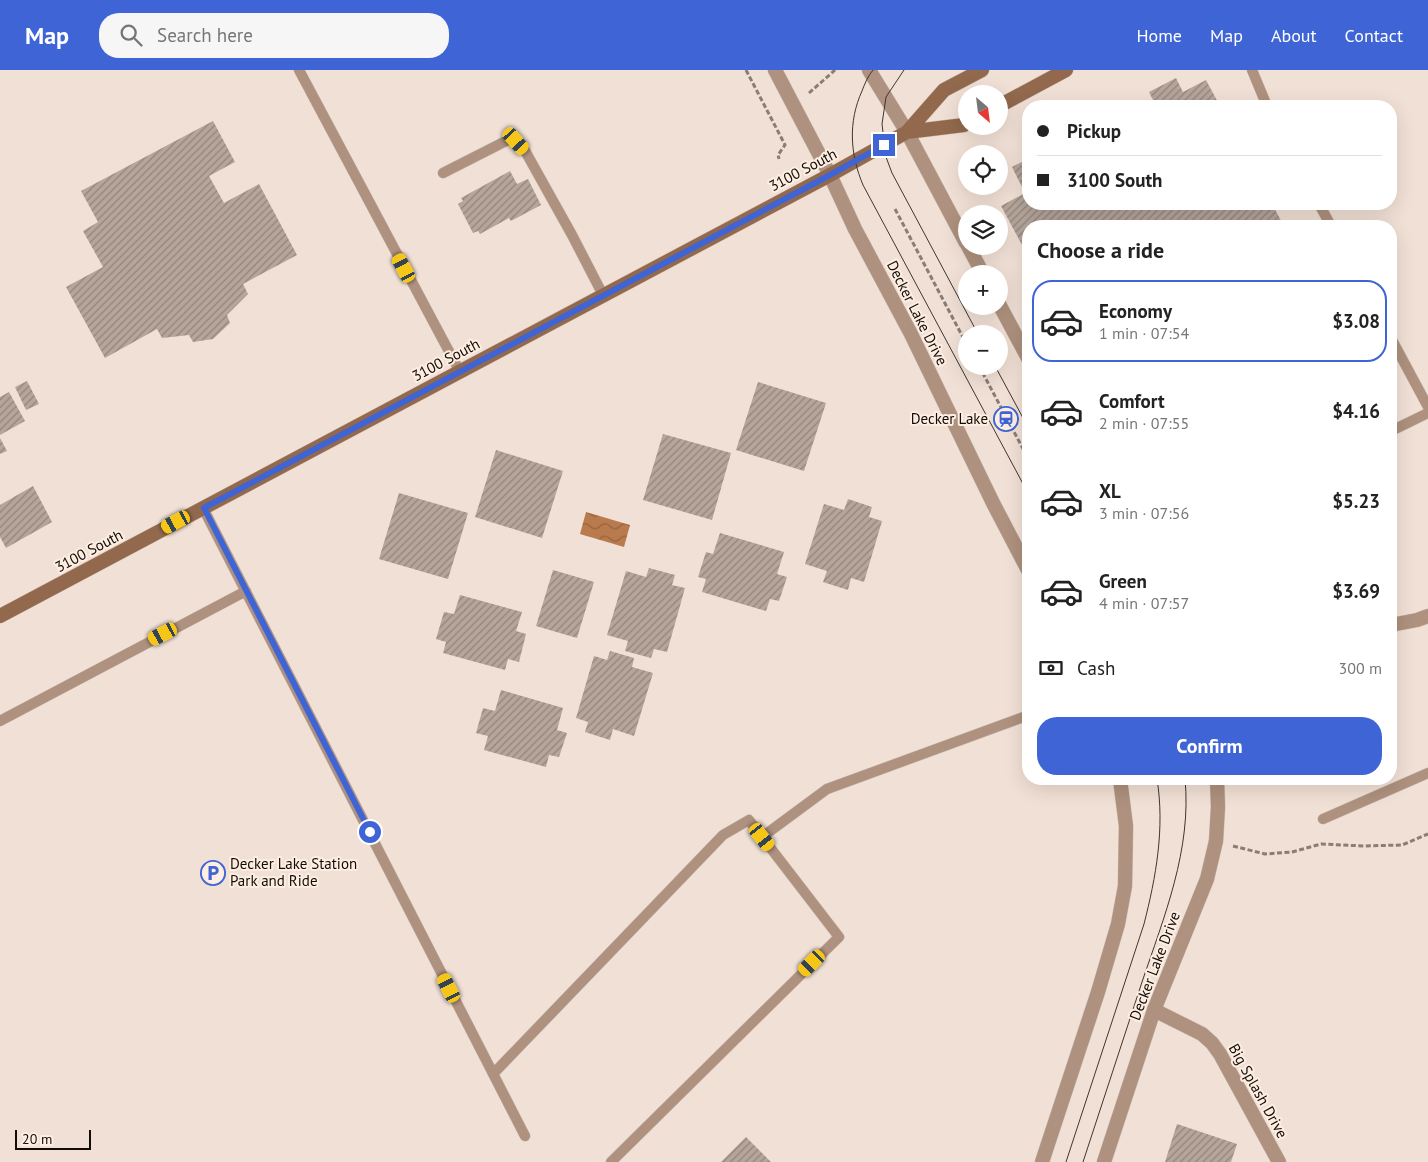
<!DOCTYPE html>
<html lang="en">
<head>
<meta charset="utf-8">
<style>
	:root { --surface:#fff; --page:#f6f6f6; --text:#222; --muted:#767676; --line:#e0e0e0; --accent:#3e64d6 }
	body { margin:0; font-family:"PT Sans",sans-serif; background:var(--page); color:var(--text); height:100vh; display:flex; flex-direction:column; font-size:19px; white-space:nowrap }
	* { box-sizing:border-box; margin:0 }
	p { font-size:16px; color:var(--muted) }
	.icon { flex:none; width:28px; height:28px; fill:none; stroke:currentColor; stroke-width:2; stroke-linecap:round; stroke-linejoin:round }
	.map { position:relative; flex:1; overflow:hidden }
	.panel { position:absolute; left:1022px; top:150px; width:375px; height:565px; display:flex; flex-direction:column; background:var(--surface); border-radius:20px; box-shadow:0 5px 20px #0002 }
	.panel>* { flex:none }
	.guide { position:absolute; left:1022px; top:30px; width:375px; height:110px; border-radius:20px; box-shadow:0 5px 20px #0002; display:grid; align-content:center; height:110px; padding:0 15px; background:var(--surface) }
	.needle { width:32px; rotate:152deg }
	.fabs { position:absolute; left:958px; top:15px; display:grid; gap:10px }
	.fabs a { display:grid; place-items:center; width:50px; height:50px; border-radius:50%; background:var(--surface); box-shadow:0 5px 20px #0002; font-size:25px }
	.scale { position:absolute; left:15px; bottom:12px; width:76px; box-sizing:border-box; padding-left:5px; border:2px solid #110c08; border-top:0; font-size:14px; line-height:18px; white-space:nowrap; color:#110c08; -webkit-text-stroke:4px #feeee2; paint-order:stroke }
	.end { position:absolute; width:22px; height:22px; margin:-11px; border:6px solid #3e64d6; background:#fff; box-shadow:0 0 0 2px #fff }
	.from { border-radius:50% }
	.car { position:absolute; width:15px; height:30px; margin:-15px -8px; border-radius:6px; box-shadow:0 0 4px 1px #0007; background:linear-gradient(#f5c518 24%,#345 0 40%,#f5c518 0 76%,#345 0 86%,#f5c518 0) }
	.guide b { display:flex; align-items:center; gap:18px; height:48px; font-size:19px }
	.guide b+b { border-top:1px solid var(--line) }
	.guide i { width:12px; height:12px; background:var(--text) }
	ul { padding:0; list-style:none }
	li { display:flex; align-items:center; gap:15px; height:82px; margin:0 10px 8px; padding:0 5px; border:2px solid transparent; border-radius:20px }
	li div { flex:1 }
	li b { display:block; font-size:19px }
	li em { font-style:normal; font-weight:700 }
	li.current { border-color:var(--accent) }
	li>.icon { width:45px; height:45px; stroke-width:1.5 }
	h2 { padding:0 15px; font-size:22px; line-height:60px }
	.pay { display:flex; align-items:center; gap:12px; height:55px; padding:0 15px; font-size:19px }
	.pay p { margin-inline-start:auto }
	.action { display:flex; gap:10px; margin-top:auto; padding:10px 15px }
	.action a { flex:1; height:58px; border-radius:20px; background:var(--accent); color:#fff; font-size:20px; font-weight:700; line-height:58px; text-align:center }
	header { display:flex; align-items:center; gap:30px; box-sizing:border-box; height:70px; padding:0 25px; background:var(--accent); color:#fff }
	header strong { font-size:24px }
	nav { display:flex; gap:28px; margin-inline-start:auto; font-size:18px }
	.search { width:350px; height:45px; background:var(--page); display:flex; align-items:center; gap:12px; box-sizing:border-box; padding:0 18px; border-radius:20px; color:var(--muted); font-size:19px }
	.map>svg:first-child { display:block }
	.water { fill:url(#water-waves) }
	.building { fill:url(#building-hatch) }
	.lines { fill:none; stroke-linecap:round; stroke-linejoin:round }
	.service-casing { stroke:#cdbeb4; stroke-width:11 }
	.minor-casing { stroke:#cdbeb4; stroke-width:15 }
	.tertiary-casing { stroke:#cdbeb4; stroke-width:15 }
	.secondary-casing { stroke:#cdbeb4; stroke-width:15 }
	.path { stroke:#897d76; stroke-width:3; stroke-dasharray:5 2.5; stroke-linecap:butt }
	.service { stroke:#ae917e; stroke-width:10 }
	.minor { stroke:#ae917e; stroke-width:14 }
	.tertiary { stroke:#ae917e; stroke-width:14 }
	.secondary { stroke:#92694c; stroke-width:14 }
	.tram { stroke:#3e3631; stroke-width:1 }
	.route { stroke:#3e64d6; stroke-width:6 }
	.labels { text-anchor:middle; stroke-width:4; stroke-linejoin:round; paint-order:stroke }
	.street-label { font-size:15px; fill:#110c08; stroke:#feeee2 }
	.poi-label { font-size:15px; fill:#110c08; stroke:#feeee2; text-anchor:end }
</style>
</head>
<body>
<header>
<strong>Map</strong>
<div class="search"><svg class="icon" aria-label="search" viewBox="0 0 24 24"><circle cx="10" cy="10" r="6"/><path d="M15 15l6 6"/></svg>Search here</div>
<nav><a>Home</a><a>Map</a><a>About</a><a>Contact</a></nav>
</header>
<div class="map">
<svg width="1428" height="1092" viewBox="0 0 1428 1092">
	<defs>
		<pattern id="water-waves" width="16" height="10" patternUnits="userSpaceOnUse" patternTransform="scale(1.25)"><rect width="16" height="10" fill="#b97b4d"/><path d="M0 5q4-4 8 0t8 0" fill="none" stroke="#95633e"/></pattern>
		<pattern id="building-hatch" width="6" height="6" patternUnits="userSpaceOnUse" patternTransform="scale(1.25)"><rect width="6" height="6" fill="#b5a59b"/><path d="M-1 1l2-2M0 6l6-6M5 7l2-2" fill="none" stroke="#92857c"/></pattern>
	</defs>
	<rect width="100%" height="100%" fill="#f1e0d5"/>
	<path class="water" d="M586,442L630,455L624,477L580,464Z"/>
	<path class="building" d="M1176,8L1183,22L1206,10L1220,36H1156L1149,22Z
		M213,51L235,92L209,106L224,133L259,114L297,185L243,214L248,224L227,245L230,253L213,269L193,272L189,265L162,268L157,259L105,288L66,217L103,197L83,161L98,152L81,121Z
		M1029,88V134H1272L1284,156H1029V188L1001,136L1025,123L1012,97Z
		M510,101L517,114L528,109L541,135L511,151L509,148L480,164L478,161L473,163L458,134L463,131L461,128Z
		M27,311L39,334L26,340L15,317Z
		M758,312L826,333L804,401L736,380Z
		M9,322L25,351L0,365V327Z
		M663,364L731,383L712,450L643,430Z
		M0,368L7,381L0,384Z
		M496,380L563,401L542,468L475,447Z
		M33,416L52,452L6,478L0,467V435Z
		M399,423L468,443L448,509L379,489Z
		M848,429L872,437L869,447L882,451L864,512L851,508L848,520L823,512L827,501L805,494L824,434L844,440Z
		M720,463L784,482L777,504L787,507L779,531L770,529L766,541L702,522L706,509L698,507L706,482L713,484Z
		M649,498L675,505L672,515L685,518L667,582L654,579L651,588L625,581L628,571L607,565L626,501L646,507Z
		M553,500L594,512L577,568L536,556Z
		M460,525L522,542L516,561L526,564L519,592L508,589L505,600L443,583L446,572L436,569L444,542L454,544Z
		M610,581L634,588L632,597L653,603L634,666L613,659L610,670L585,662L588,652L576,648L594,586L607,590Z
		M501,620L563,638L557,660L567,663L559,687L549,685L546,697L484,680L488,666L476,663L483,638L495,641Z
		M1177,1054L1237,1074L1231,1092H1165Z
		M746,1067L771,1092H721Z"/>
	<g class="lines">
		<defs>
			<path id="service" d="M299,0L460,302
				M1252,0L1267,36
				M443,103L508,70L516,71L524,79L572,165L603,225
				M1319,134L1331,156
				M1391,268L1428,337
				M1391,361L1428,343
				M203,438L525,1066
				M0,651L246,521
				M1323,749L1428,703
				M762,767L827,719L1029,645
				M493,1004L723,765L749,750L839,867L611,1092"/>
			<path id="minor" d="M1391,555L1417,550L1428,546
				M1154,940L1202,964L1212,973L1220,984L1279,1092"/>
			<path id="tertiary" d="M775,0L830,105L855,159L911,264L993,433L1029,502
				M869,0L907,62L966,173
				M968,176L983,204
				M999,234L1029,290
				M1042,1092L1098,922L1118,854L1125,816L1126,756L1120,709
				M1104,1092L1154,940L1207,809L1216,771L1218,737L1217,709"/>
			<path id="secondary" d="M999,36L1066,0
				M907,62L964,55L966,53
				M0,546L830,105L907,62L944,20L982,0"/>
		</defs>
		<use href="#service" class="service-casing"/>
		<use href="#minor" class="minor-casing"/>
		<use href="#tertiary" class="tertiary-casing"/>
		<use href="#secondary" class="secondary-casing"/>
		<path class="path" d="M746,0L783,71L785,75L778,85L779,89
			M809,23L835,0
			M895,139L966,273
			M979,296L1029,390
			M1233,776L1265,784L1292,782L1321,774L1364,776L1402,775L1428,764"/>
		<use href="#service" class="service"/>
		<use href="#minor" class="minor"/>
		<use href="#tertiary" class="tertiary"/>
		<use href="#secondary" class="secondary"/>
		<path class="tram" d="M873,0C868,6 865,13 862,21C848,52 850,84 863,115L1029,425
			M904,0L886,27L882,54L886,87L892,103L978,264
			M995,296L1029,359
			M1066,1092L1144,854C1156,807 1165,758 1157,709
			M1083,1092C1103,1032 1122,972 1142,912C1164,847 1192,779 1185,709"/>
	</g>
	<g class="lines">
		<path class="route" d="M370,762L204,438L830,105L884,75"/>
	</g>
	<defs>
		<symbol id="station-ring" viewBox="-11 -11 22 22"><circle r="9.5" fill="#feeee2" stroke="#3e64d6" stroke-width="1.5"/><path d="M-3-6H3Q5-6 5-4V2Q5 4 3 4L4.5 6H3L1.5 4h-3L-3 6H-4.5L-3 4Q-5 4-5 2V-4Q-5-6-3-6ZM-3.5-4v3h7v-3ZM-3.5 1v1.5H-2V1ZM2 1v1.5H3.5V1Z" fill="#3e64d6"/></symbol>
		<symbol id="parking-ring" viewBox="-11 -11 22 22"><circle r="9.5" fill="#feeee2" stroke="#3e64d6" stroke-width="1.5"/><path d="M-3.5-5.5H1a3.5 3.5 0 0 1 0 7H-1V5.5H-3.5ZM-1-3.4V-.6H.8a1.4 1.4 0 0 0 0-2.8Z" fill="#3e64d6"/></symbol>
	</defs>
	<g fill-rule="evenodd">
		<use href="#station-ring" x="992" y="335" width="28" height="28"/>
		<use href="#parking-ring" x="199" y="789" width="28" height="28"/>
	</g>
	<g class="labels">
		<g class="street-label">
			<text transform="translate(803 100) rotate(-28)" y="5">3100 South</text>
			<text transform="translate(917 243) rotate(63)" y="5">Decker Lake Drive</text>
			<text transform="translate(446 290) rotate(-28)" y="5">3100 South</text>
			<text transform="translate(89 481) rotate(-28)" y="5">3100 South</text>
			<text transform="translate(1155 896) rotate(-69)" y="5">Decker Lake Drive</text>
			<text transform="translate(1258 1021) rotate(61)" y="5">Big Splash Drive</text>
		</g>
		<g class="poi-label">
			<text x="988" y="354">Decker Lake</text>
			<text x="230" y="799" text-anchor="start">Decker Lake Station<tspan x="230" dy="17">Park and Ride</tspan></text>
		</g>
	</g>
</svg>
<div class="fabs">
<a><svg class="needle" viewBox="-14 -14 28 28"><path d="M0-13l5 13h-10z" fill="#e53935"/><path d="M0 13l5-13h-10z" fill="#767676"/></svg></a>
<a><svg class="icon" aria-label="locate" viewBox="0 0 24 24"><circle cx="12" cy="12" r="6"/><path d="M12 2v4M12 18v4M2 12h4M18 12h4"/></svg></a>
<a><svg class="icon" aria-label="layers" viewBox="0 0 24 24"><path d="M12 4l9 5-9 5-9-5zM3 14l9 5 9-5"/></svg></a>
<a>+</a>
<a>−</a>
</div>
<div class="scale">20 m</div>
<i class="end from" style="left:370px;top:762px"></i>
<i class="end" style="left:884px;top:75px"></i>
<i class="car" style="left:516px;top:71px;rotate:138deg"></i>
<i class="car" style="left:404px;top:198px;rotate:332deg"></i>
<i class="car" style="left:176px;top:452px;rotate:242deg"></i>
<i class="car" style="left:163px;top:564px;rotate:242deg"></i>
<i class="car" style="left:762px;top:767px;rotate:142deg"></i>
<i class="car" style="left:812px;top:893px;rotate:225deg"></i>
<i class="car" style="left:449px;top:918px;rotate:333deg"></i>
<div class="guide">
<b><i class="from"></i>Pickup</b>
<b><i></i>3100 South</b>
</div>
<section class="panel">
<h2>Choose a ride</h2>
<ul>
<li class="current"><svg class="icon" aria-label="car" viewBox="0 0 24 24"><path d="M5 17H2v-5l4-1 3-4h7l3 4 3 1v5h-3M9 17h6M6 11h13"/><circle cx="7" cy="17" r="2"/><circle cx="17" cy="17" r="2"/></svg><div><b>Economy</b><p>1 min · 07:54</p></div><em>$3.08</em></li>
<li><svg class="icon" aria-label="car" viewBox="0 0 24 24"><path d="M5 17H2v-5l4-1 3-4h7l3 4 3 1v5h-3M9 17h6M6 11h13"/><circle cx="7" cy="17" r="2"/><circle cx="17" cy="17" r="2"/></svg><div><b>Comfort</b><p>2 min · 07:55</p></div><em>$4.16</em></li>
<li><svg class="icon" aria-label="car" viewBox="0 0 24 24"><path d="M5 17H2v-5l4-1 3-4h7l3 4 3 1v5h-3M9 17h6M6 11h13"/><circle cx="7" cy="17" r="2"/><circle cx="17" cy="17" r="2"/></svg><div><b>XL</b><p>3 min · 07:56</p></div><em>$5.23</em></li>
<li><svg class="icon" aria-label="car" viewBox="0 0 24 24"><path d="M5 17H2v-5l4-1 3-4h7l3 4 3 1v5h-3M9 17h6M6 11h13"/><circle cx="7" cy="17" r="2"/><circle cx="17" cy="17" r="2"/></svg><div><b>Green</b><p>4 min · 07:57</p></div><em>$3.69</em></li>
</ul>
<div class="pay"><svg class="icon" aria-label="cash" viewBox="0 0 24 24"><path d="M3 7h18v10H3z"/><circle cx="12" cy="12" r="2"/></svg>Cash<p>300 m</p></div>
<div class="action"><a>Confirm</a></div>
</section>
</div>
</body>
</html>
